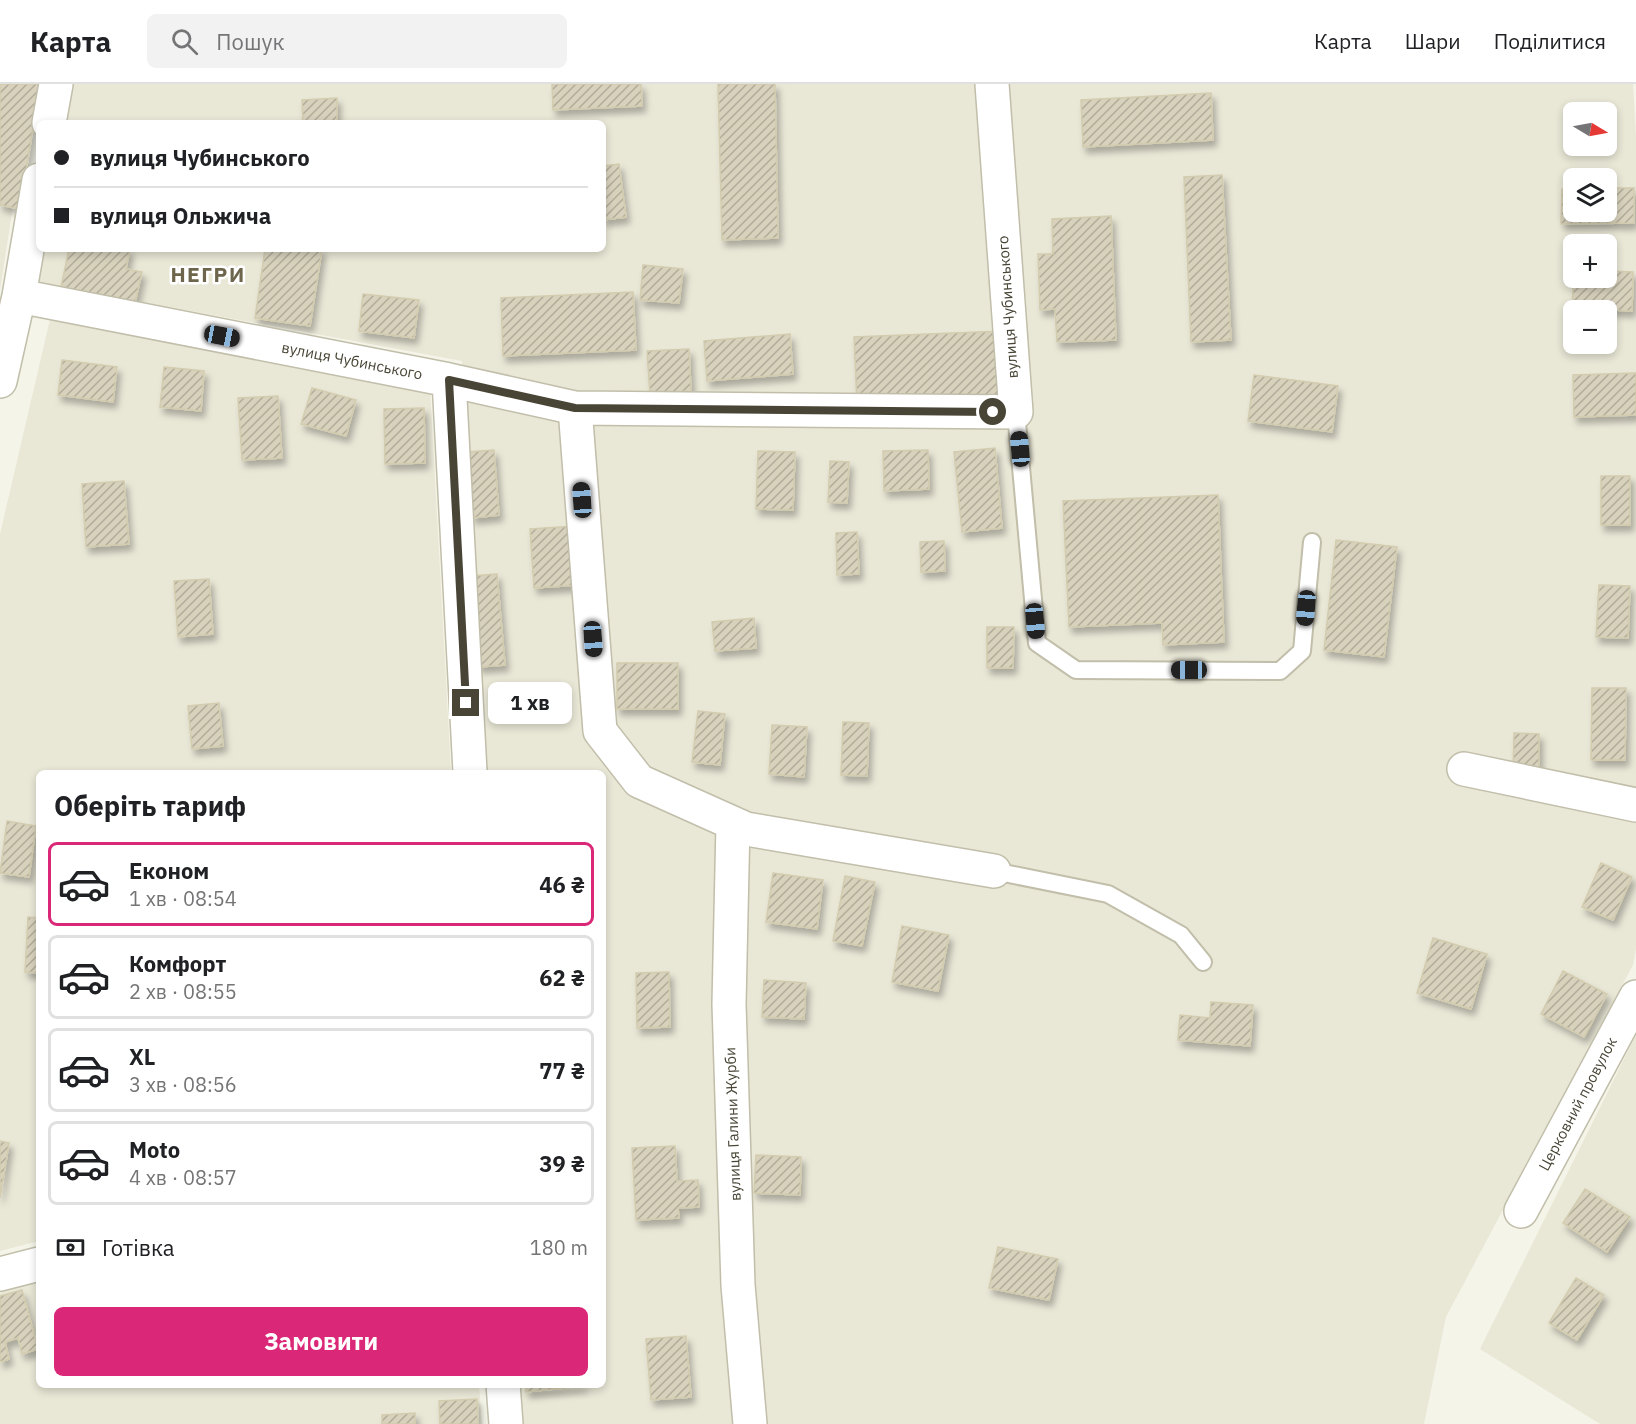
<!DOCTYPE html>
<html lang="uk">
<head>
<meta charset="utf-8">
<style>
	:root { --surface:#fff; --page:#f2f2f2; --text:#202124; --muted:#757577; --line:#e0e0e0; --accent:#db2777 }
	body { margin:0; font-family:"IBM Plex Sans",sans-serif; background:var(--page); color:var(--text); height:100vh; display:flex; flex-direction:column; font-size:22px; white-space:nowrap }
	* { box-sizing:border-box; margin:0 }
	p { font-size:20px; color:var(--muted) }
	.icon { flex:none; width:33px; height:33px; fill:none; stroke:currentColor; stroke-width:2; stroke-linecap:round; stroke-linejoin:round }
	.map { position:relative; flex:1; overflow:hidden }
	.panel { position:absolute; left:36px; top:686px; width:570px; height:618px; display:flex; flex-direction:column; background:var(--surface); border-radius:9px; box-shadow:0 3px 9px #0003 }
	.panel>* { flex:none }
	.banner { position:absolute; left:36px; top:36px; width:570px; height:132px; border-radius:9px; box-shadow:0 3px 9px #0003; display:grid; align-content:center; height:132px; padding:0 18px; background:var(--surface) }
	.needle { width:39px; rotate:100deg }
	.buttons { position:absolute; left:1563px; top:18px; display:grid; gap:12px }
	.buttons a { display:grid; place-items:center; width:54px; height:54px; border-radius:9px; background:var(--surface); box-shadow:0 3px 9px #0003; font-size:30px }
	.end { position:absolute; width:27px; height:27px; margin:-14px; border:8px solid #494536; background:#fff; box-shadow:0 0 0 3px #fff }
	.from { border-radius:50% }
	.bubble { position:absolute; height:42px; border-radius:9px; background:var(--surface); box-shadow:0 3px 9px #0003; font-size:20px; font-weight:700; line-height:42px; text-align:center }
	.car { position:absolute; width:18px; height:36px; margin:-18px -9px; border-radius:8px; box-shadow:0 0 4px 2px #0007; background:linear-gradient(#222 24%,#8ab4d8 0 40%,#222 0 76%,#8ab4d8 0 86%,#222 0) }
	.banner b { display:flex; align-items:center; gap:21px; height:57px; font-size:22px }
	.banner b+b { border-top:2px solid var(--line) }
	.banner i { width:15px; height:15px; background:var(--text) }
	ul { padding:0; list-style:none }
	li { display:flex; align-items:center; gap:18px; height:84px; margin:0 12px 9px; padding:0 6px; border:3px solid var(--line); border-radius:9px }
	li div { flex:1 }
	li b { display:block; font-size:22px }
	li em { font-style:normal; font-weight:700 }
	li.current { border-color:var(--accent) }
	li>.icon { width:54px; height:54px; stroke-width:1.5 }
	h2 { padding:0 18px; font-size:27px; line-height:72px }
	.pay { display:flex; align-items:center; gap:15px; height:66px; padding:0 18px; font-size:22px }
	.pay p { margin-inline-start:auto }
	.primary-button { display:flex; gap:12px; margin-top:auto; padding:12px 18px }
	.primary-button a { flex:1; height:69px; border-radius:9px; background:var(--accent); color:#fff; font-size:24px; font-weight:700; line-height:69px; text-align:center }
	header { display:flex; align-items:center; gap:36px; box-sizing:border-box; height:84px; padding:0 30px; background:var(--surface); border-bottom:2px solid var(--line) }
	header strong { font-size:28px }
	nav { display:flex; gap:33px; margin-inline-start:auto; font-size:21px }
	.search { width:420px; height:54px; background:var(--page); display:flex; align-items:center; gap:15px; box-sizing:border-box; padding:0 21px; border-radius:9px; color:var(--muted); font-size:22px }
	.map>svg:first-child { display:block }
	.residential { fill:#e9e7d6; fill-rule:evenodd }
	.building { fill:url(#building-hatch); stroke:#d3ccaf; stroke-width:1.5; filter:url(#shadow) }
	.lines { fill:none; stroke-linecap:round; stroke-linejoin:round }
	.lane-casing { stroke:#c1beaa; stroke-width:20 }
	.street-casing { stroke:#c1beaa; stroke-width:36 }
	.lane { stroke:#fff; stroke-width:16 }
	.street { stroke:#fff; stroke-width:33 }
	.route { stroke:#494536; stroke-width:8 }
	.labels { text-anchor:middle; stroke-width:5; stroke-linejoin:round; paint-order:stroke }
	.street-label { font-size:15px; fill:#494536; stroke:#fff }
	.district-label { font-size:21px; font-weight:bold; letter-spacing:1.5px; fill:#6d664d; stroke:#fff }
</style>
</head>
<body>
<header>
<strong>Карта</strong>
<div class="search"><svg class="icon" aria-label="search" viewBox="0 0 24 24"><circle cx="10" cy="10" r="6"/><path d="M15 15l6 6"/></svg>Пошук</div>
<nav><a>Карта</a><a>Шари</a><a>Поділитися</a></nav>
</header>
<div class="map">
<svg width="1636" height="1340" viewBox="0 0 1636 1340">
	<defs>
		<pattern id="building-hatch" width="6" height="6" patternUnits="userSpaceOnUse" patternTransform="scale(1.5)"><rect width="6" height="6" fill="#d8d2bd"/><path d="M-1 1l2-2M0 6l6-6M5 7l2-2" fill="none" stroke="#b1ac9a"/></pattern>
		<filter id="shadow"><feDropShadow dx="3.5" dy="6" stdDeviation="3" flood-color="#0004"/></filter>
	</defs>
	<rect width="100%" height="100%" fill="#f5f4e8"/>
	<path class="residential" d="M0,0H32L0,206Z
		M70,0H1633L1636,54V865L1633,881L1446,1233L1424,1340H520L517,1301L603,1300V688H480L462,277L35,198L41,165H603V39H63ZM1574,28H1606V62H1574ZM1574,94H1606V128H1574ZM1574,160H1606V194H1574ZM1574,226H1606V260H1574Z
		M51,231L430,303L451,688H39V1157L0,1167V450Z
		M1636,951V1340H1600L1480,1265Z
		M39,1189V1300L479,1301L482,1340H0V1199Z"/>
	<path class="building" d="M0,0H40L20,125L0,121Z
		M552,0H641L642,22L553,26Z
		M718,0H775L778,154L722,156Z
		M1211,9L1213,56L1083,63L1081,16Z
		M337,14V39H303L302,16Z
		M619,80L626,133L603,136V82Z
		M1222,91L1231,256L1191,258L1184,93Z
		M1606,104H1634V139L1561,140L1562,105H1574V128H1606Z
		M1111,132L1116,256L1057,258L1055,225L1040,226L1038,170H1053L1052,135Z
		M69,165H130L126,185L142,188L134,223L60,208Z
		M265,165H322L310,242L255,234Z
		M643,181L683,185L679,219L640,216Z
		M1606,187L1633,188L1632,227L1572,224L1574,190V194H1606Z
		M633,208L636,266L503,272L501,214Z
		M363,210L419,216L414,254L359,247Z
		M1003,247L1006,313L857,319L854,253Z
		M790,250L793,290L707,297L704,257Z
		M689,265L691,307L650,310L647,267Z
		M62,276L117,283L113,318L58,311Z
		M164,283L204,287L201,327L160,323Z
		M1636,289V331L1574,333L1573,291Z
		M1254,291L1338,302L1332,348L1248,337Z
		M312,304L356,316L346,352L301,340Z
		M278,312L282,374L242,376L238,314Z
		M424,324L425,379L385,380L384,325Z
		M995,364L1002,444L962,448L954,368Z
		M494,366L499,431L472,434L467,368Z
		M928,366L929,405L884,407L883,367Z
		M758,367L795,368L793,426L756,425Z
		M830,377L849,378L847,419L828,418Z
		M1601,392H1630V441H1601Z
		M124,397L129,460L86,463L82,400Z
		M1218,411L1224,558L1163,561L1162,539L1069,543L1063,417Z
		M575,442L579,501L534,504L530,445Z
		M857,448L859,490L837,491L836,449Z
		M1336,456L1397,463L1384,573L1324,566Z
		M944,457L945,487L921,488L920,458Z
		M497,490L505,581L478,583L470,492Z
		M209,495L213,550L178,553L174,497Z
		M1599,501L1630,502L1628,554L1596,553Z
		M754,534L756,564L715,567L712,538Z
		M987,543H1014L1013,584H987Z
		M617,579H678V625H617Z
		M1592,604H1626L1625,676H1591Z
		M219,619L223,662L192,665L188,622Z
		M698,627L725,630L720,681L692,678Z
		M843,638L869,639L867,692L841,691Z
		M772,641L807,643L804,693L769,690Z
		M1514,649L1539,650V690L1513,689Z
		M7,737L36,742L29,793L0,789Z
		M1601,779L1632,793L1613,836L1582,823Z
		M773,789L823,796L817,845L766,838Z
		M845,792L875,798L862,862L833,857Z
		M28,833L39,834V889L25,888Z
		M902,842L949,851L938,907L892,898Z
		M1433,854L1487,870L1471,925L1417,909Z
		M1563,887L1607,910L1584,953L1541,930Z
		M669,888L670,943L637,944L636,889Z
		M764,896L806,899L804,935L762,933Z
		M1211,918L1253,921L1250,962L1178,956L1180,931L1210,934Z
		M0,1057L9,1059L0,1114Z
		M675,1062L677,1097L698,1096L699,1123L678,1124L679,1134L636,1136L632,1064Z
		M756,1071L801,1073L800,1111L754,1109Z
		M1585,1105L1630,1133L1607,1168L1563,1139Z
		M998,1163L1058,1175L1049,1216L989,1204Z
		M1576,1194L1604,1211L1577,1256L1549,1239Z
		M22,1206L38,1265L22,1270L18,1254L5,1258L9,1275L0,1278V1212Z
		M686,1252L691,1313L651,1316L646,1255Z
		M526,1300H584V1302L526,1308Z
		M477,1315L478,1340H440L439,1317Z
		M415,1329V1340H382V1331Z"/>
	<g class="lines">
		<defs>
			<path id="lane" d="M1016,328L1037,559L1076,586L1280,587L1302,567L1312,458
				M994,787L1108,810L1181,851L1203,878"/>
			<path id="street" d="M49,39L56,0
				M39,96L19,212L449,296L575,324L1016,328L992,0
				M449,296L470,688
				M0,297L19,212
				M575,324L600,647L639,697L746,745L994,787
				M1464,685L1636,721
				M733,739L729,920L738,1201L750,1340
				M1521,1127L1636,913
				M0,1190L39,1180
				M503,1300L506,1340"/>
		</defs>
		<use href="#lane" class="lane-casing"/>
		<use href="#street" class="street-casing"/>
		<use href="#lane" class="lane"/>
		<use href="#street" class="street"/>
	</g>
	<g class="lines">
		<path class="route" d="M466,619L449,296L575,324L993,328"/>
	</g>
	<g class="labels">
		<g class="street-label">
			<text transform="translate(1008 223) rotate(-94)" y="5">вулиця Чубинського</text>
			<text transform="translate(352 277) rotate(11)" y="5">вулиця Чубинського</text>
			<text transform="translate(1578 1020) rotate(-62)" y="5">Церковний провулок</text>
			<text transform="translate(733 1040) rotate(-92)" y="5">вулиця Галини Журби</text>
		</g>
		<g class="district-label">
			<text x="208" y="198">НЕГРИ</text>
		</g>
	</g>
</svg>
<div class="buttons">
<a><svg class="needle" viewBox="-14 -14 28 28"><path d="M0-13l5 13h-10z" fill="#e53935"/><path d="M0 13l5-13h-10z" fill="#757577"/></svg></a>
<a><svg class="icon" aria-label="layers" viewBox="0 0 24 24"><path d="M12 4l9 5-9 5-9-5zM3 14l9 5 9-5"/></svg></a>
<a>+</a>
<a>−</a>
</div>
<i class="end from" style="left:993px;top:328px"></i>
<i class="end" style="left:466px;top:619px"></i>
<div class="bubble" style="left:488px;top:598px;width:84px">1 хв</div>
<i class="car" style="left:222px;top:252px;rotate:101deg"></i>
<i class="car" style="left:1020px;top:365px;rotate:355deg"></i>
<i class="car" style="left:582px;top:416px;rotate:356deg"></i>
<i class="car" style="left:1306px;top:524px;rotate:185deg"></i>
<i class="car" style="left:1035px;top:537px;rotate:175deg"></i>
<i class="car" style="left:593px;top:555px;rotate:176deg"></i>
<i class="car" style="left:1189px;top:586px;rotate:270deg"></i>
<div class="banner">
<b><i class="from"></i>вулиця Чубинського</b>
<b><i></i>вулиця Ольжича</b>
</div>
<section class="panel">
<h2>Оберіть тариф</h2>
<ul>
<li class="current"><svg class="icon" aria-label="car" viewBox="0 0 24 24"><path d="M5 17H2v-5l4-1 3-4h7l3 4 3 1v5h-3M9 17h6M6 11h13"/><circle cx="7" cy="17" r="2"/><circle cx="17" cy="17" r="2"/></svg><div><b>Економ</b><p>1 хв · 08:54</p></div><em>46 ₴</em></li>
<li><svg class="icon" aria-label="car" viewBox="0 0 24 24"><path d="M5 17H2v-5l4-1 3-4h7l3 4 3 1v5h-3M9 17h6M6 11h13"/><circle cx="7" cy="17" r="2"/><circle cx="17" cy="17" r="2"/></svg><div><b>Комфорт</b><p>2 хв · 08:55</p></div><em>62 ₴</em></li>
<li><svg class="icon" aria-label="car" viewBox="0 0 24 24"><path d="M5 17H2v-5l4-1 3-4h7l3 4 3 1v5h-3M9 17h6M6 11h13"/><circle cx="7" cy="17" r="2"/><circle cx="17" cy="17" r="2"/></svg><div><b>XL</b><p>3 хв · 08:56</p></div><em>77 ₴</em></li>
<li><svg class="icon" aria-label="car" viewBox="0 0 24 24"><path d="M5 17H2v-5l4-1 3-4h7l3 4 3 1v5h-3M9 17h6M6 11h13"/><circle cx="7" cy="17" r="2"/><circle cx="17" cy="17" r="2"/></svg><div><b>Moto</b><p>4 хв · 08:57</p></div><em>39 ₴</em></li>
</ul>
<div class="pay"><svg class="icon" aria-label="cash" viewBox="0 0 24 24"><path d="M3 7h18v10H3z"/><circle cx="12" cy="12" r="2"/></svg>Готівка<p>180 m</p></div>
<div class="primary-button"><a>Замовити</a></div>
</section>
</div>
</body>
</html>
